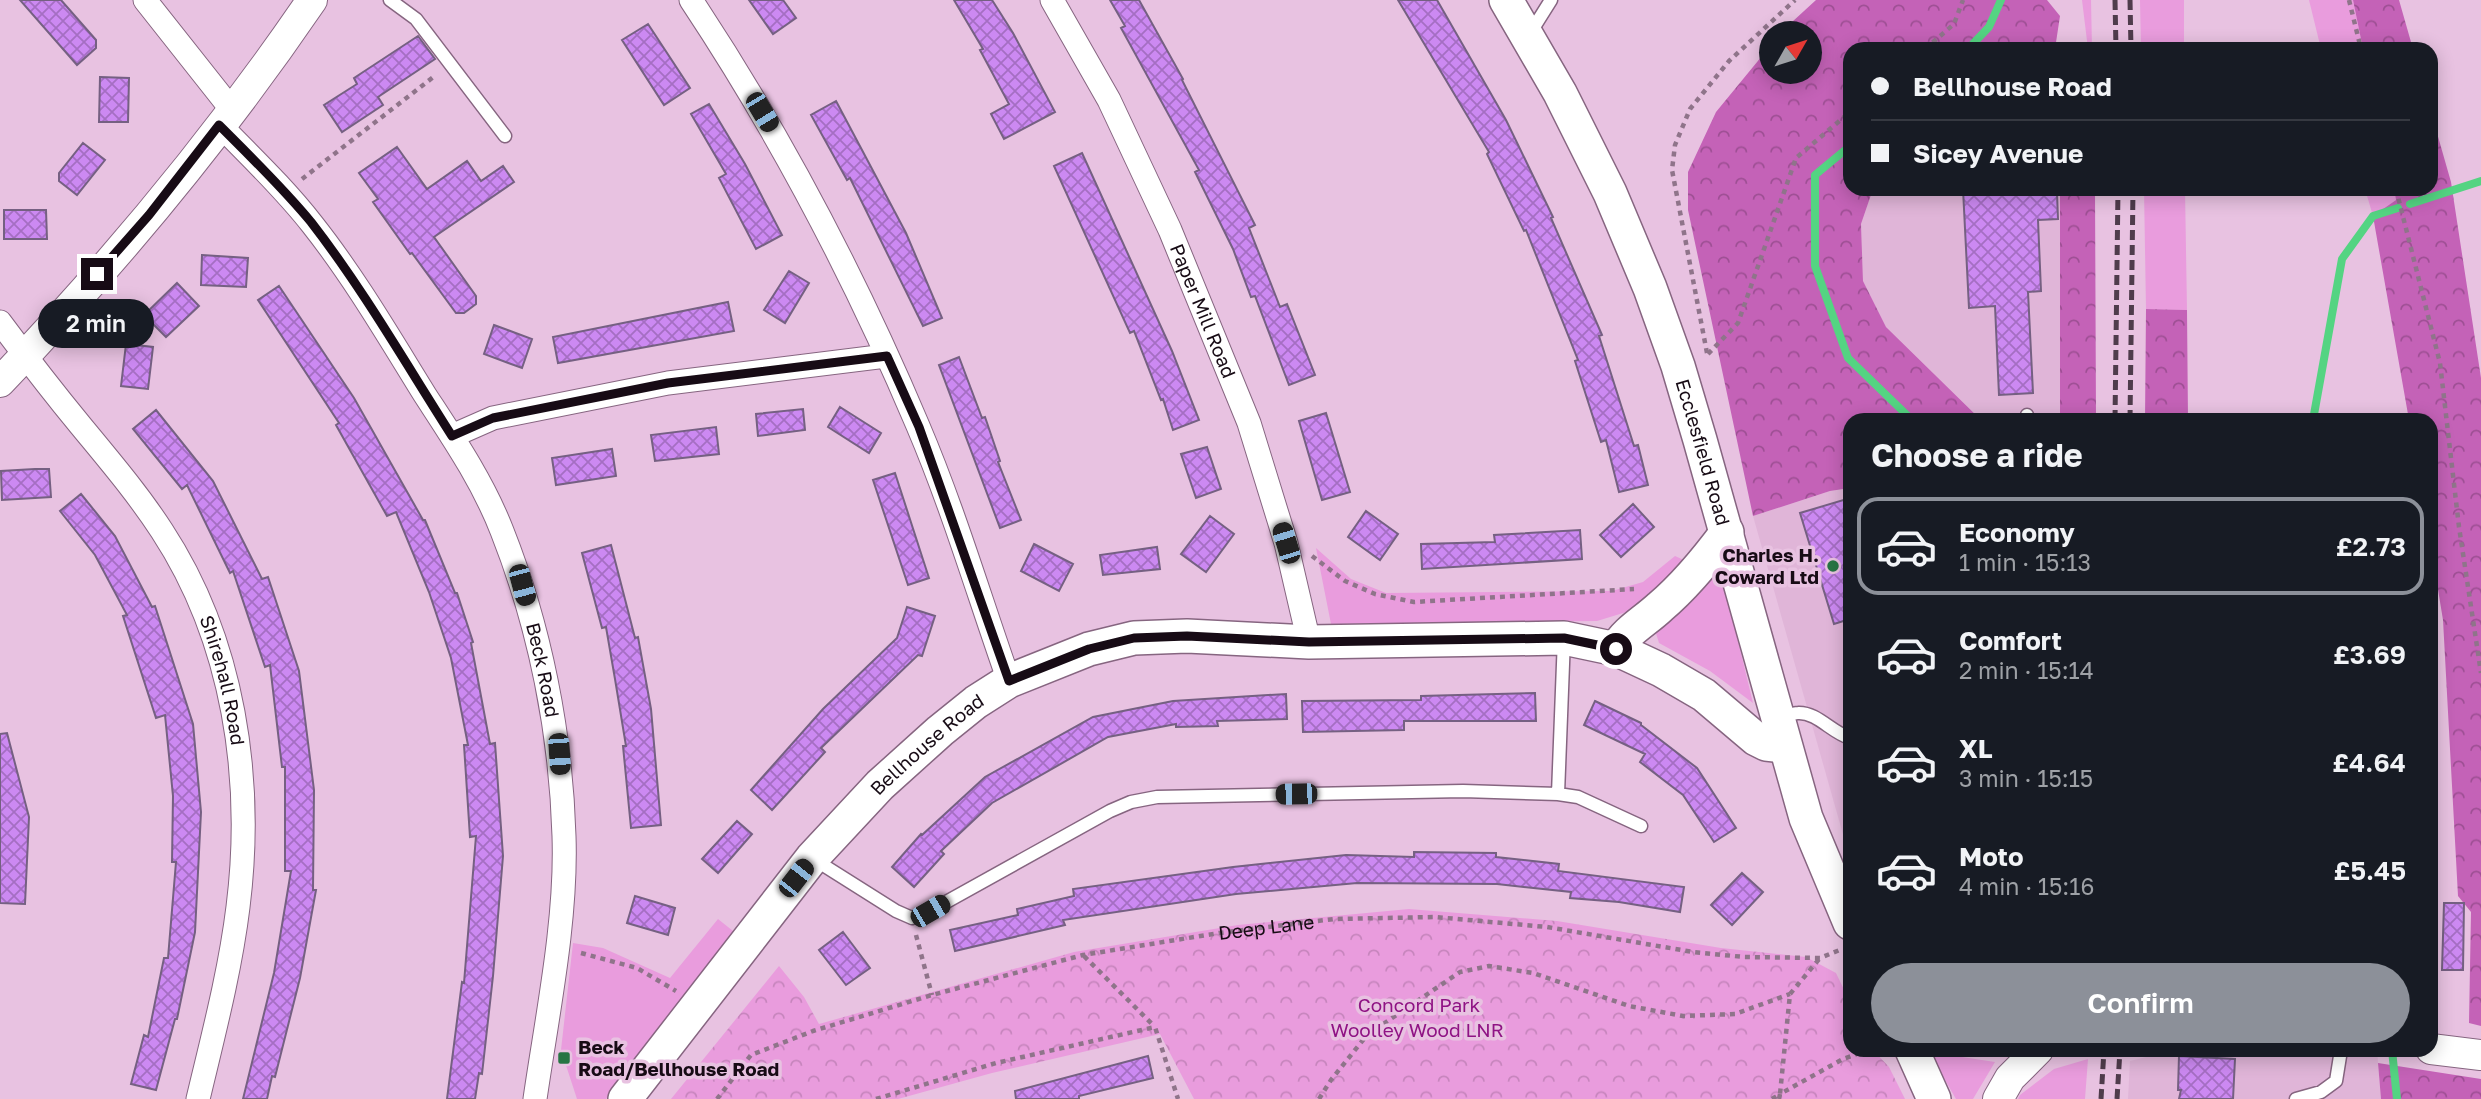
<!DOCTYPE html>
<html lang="en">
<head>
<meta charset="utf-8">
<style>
	:root { --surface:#171b24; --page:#242831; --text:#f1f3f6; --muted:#9ea1a6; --line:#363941; --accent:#8c9099 }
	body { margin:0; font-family:"Golos Text",sans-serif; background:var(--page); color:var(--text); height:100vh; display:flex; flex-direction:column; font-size:26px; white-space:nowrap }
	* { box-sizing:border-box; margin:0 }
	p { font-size:23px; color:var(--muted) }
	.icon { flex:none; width:38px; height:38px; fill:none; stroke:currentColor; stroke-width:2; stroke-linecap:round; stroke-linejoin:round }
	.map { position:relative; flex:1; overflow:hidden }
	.drawer { position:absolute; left:1843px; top:413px; width:595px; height:644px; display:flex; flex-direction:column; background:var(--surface); border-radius:21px; box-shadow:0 4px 18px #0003 }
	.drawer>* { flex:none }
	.guide { position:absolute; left:1843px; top:42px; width:595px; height:154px; border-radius:21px; box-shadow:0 4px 18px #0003; display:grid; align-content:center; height:154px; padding:0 28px; background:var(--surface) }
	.needle { width:46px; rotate:51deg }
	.buttons { position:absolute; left:1759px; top:21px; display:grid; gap:14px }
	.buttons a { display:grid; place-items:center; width:63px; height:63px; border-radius:50%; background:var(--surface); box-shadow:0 4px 18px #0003; font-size:35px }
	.end { position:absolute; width:32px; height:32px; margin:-16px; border:9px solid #170b15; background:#fff; box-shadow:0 0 0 4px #fff }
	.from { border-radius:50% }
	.bubble { position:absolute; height:49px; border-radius:24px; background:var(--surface); box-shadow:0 4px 18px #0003; font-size:23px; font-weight:600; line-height:49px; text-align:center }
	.car { position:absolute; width:21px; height:42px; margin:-21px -10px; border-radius:9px; box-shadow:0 0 5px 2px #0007; background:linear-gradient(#222 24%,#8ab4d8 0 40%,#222 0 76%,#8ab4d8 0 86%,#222 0) }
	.guide b { display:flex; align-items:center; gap:24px; height:66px; font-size:26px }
	.guide b+b { border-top:2px solid var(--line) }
	.guide i { width:18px; height:18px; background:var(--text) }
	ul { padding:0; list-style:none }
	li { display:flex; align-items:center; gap:21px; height:98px; margin:0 14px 10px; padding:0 14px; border:4px solid transparent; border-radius:21px }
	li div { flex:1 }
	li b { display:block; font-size:26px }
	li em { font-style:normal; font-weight:600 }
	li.on { border-color:var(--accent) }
	li>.icon { width:63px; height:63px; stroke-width:1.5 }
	h2 { padding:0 28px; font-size:32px; line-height:84px }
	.primary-button { display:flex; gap:14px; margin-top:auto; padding:14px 28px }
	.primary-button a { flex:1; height:80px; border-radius:42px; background:var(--accent); color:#fff; font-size:28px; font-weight:600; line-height:80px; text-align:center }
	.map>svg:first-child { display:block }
	.built { fill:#e0b5d8 }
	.grass { fill:#e99cdd }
	.forest { fill:url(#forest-crowns) }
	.park { fill:url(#park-crowns) }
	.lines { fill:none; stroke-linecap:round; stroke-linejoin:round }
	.stream { stroke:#54d482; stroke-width:8 }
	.building { fill:url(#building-cross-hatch); stroke:#756082; stroke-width:2 }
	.service-casing { stroke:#866580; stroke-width:15 }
	.minor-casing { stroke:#866580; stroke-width:25 }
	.tertiary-casing { stroke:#866580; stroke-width:32 }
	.secondary-casing { stroke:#866580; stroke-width:36 }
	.path { stroke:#8f748a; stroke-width:4.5; stroke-dasharray:5 5; stroke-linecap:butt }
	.service { stroke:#fff; stroke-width:12 }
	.minor { stroke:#fff; stroke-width:23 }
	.tertiary { stroke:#fff; stroke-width:30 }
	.secondary { stroke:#fff; stroke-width:33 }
	.rail { stroke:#4f3c4c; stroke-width:5; stroke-dasharray:10 5; stroke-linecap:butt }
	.route { stroke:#170b15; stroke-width:9 }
	.poi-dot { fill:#277544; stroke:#e8c2e1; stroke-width:2.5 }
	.labels { text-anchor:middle; stroke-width:7; stroke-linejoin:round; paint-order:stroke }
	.street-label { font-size:19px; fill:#170b15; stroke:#e8c2e1 }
	.poi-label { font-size:19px; font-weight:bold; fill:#170b15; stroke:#e8c2e1; text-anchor:end }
	.park-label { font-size:19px; fill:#8f1384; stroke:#e8c2e1 }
</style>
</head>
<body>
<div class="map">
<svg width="2481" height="1099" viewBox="0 0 2481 1099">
	<defs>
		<pattern id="forest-crowns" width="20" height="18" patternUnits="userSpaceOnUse" patternTransform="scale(1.75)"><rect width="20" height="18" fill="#c462b7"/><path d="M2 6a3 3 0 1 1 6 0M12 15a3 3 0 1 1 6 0" fill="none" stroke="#9e4f94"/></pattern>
		<pattern id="park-crowns" width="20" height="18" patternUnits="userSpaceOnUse" patternTransform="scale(1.75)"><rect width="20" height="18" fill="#e99cdd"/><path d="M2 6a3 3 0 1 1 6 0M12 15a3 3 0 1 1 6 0" fill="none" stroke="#c785bd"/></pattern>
		<pattern id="building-cross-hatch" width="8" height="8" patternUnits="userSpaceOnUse" patternTransform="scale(1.75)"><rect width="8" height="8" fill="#cc89f2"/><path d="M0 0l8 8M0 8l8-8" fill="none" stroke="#a56ec3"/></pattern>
	</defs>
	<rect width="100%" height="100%" fill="#e8c2e1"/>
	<path class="built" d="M1873,189H2060V420H1981L1886,327L1863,281L1861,224Z
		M1850,488V851L1844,838L1753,516L1830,491Z
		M2158,1050H2377L2381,1099H2128L2130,1061L2158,1054Z"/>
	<path class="grass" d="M2082,0H2091L2092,49H2088Z
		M2140,0H2184V49H2141Z
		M2309,0H2353L2363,49H2321Z
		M2144,189H2185L2187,310L2146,309Z
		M2365,189H2394L2396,200L2373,216Z
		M1316,548L1351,579L1386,593L1612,591L1643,582L1675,556L1686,561L1646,606L1597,621L1331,624Z
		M1715,576L1724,583L1753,703L1710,671L1659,643L1655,630Z
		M718,919L738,935L606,1099H577L561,1050L573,943L603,948L670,978Z
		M1929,1052L1995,1062L1973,1099H1956Z
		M2088,1059L2085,1099H2018L2020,1095L2054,1069Z"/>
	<path class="forest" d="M1816,0H2047L2060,16L2055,49H1850V189H1873L1861,224L1863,281L1886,327L1981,420H1850V488L1830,491L1753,516L1688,210V172L1716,112L1771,45V72H1810V33H1780Z
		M2353,0H2399L2413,49H2363Z
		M2431,112L2451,182L2481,378V1026L2469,1023L2471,912L2458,896L2443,620L2431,547V420H2409L2373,216L2396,200L2394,189H2431Z
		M2060,189H2095L2096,420H2060Z
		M2146,309L2187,310L2188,420H2145Z
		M2378,1063L2481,1079V1099H2381Z"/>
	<path class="park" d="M1409,909L1557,921L1721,948L1806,957L1836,973L1850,1002V1050H1873L1889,1067L1905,1099H1194L1160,1034L992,1073L898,1099H671L779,966L804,997L819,1024L1074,952L1238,925Z"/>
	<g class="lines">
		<path class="stream" d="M1968,49L1989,27L2001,0
			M1850,146L1815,175V266L1848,358L1912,420
			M2410,204L2481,181
			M2313,420L2342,259L2373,216L2398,208
			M2392,1050L2397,1099"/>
	</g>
	<path class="building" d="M20,0H61L96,40V48L77,65Z
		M749,0H783L796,18L773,34Z
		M954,0H992L1013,33L1055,112L1004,139L991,114L1009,104L980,50L983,49Z
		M1110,0H1139L1183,79L1182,80L1255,225L1249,228L1280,307L1287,304L1315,375L1289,385L1255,296L1251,297L1233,249L1195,172L1199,170L1121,28L1125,26Z
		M1398,0H1437L1506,120L1553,217L1551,218L1602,335L1599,336L1634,446L1638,445L1648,485L1619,492L1606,440L1601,442L1575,361L1578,360L1526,230L1524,231L1487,154L1489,152Z
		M648,24L690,88L664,105L622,40Z
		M418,36L435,59L378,97L383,105L342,132L324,105L357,84L354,78Z
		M100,77L129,78L128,122H99Z
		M836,101L906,233L942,318L923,326L850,178L847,180L811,115Z
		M709,104L745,164L782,235L756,249L719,178L726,174L691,114Z
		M83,143L105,160L77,195L59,181V173Z
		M397,147L427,189L467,161L481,181L503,166L514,182L434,237L476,296V304L464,313H456L412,253L410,254L373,202L378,199L359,173Z
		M1082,153L1172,351L1199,420L1173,430L1163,399L1161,400L1134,331L1130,333L1054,166Z
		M1963,189H2030V195L2057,193L2058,219L2038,220L2041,291L2028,292L2033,393L1999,395L1995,306L1969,308Z
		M4,210H46L47,239H4Z
		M202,255L248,258L246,287L201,285Z
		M789,271L809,283L785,323L764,310Z
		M177,283L199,306L166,337L144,315Z
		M279,286L354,398L423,520H425L455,593H457L473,642L471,643L490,744L495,743L503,856L493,976L482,1074L479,1073L475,1099H447L462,982L464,983L476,836L470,837L464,745H468L451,658L429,592L396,512L387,516L336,425L339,423L258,300Z
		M728,302L734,331L558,363L553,337Z
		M494,325L532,339L522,368L484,354Z
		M126,344L153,347L148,389L121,386Z
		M959,357L982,418L985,417L1000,461L998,462L1021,520L1000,528L939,365Z
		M840,407L881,433L869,453L828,427Z
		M803,409L805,430L758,436L756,414Z
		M156,410L213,481L262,579L268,577L299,671L314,790L313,890H316L300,978L275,1077L272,1076L267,1099H243L274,973L291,871H285V767H282L270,665L265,667L233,571L230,573L187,485L182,489L133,429Z
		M1326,413L1350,492L1322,500L1299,421Z
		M716,427L719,454L655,461L651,435Z
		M1207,447L1221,489L1196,498L1181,454Z
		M612,449L616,476L556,485L552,458Z
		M35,469H49L51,497L2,500L1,471Z
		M895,473L929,578L908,585L873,480Z
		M81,494L115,536L152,607L155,606L193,724L201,812L195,932L177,1019H175L156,1090L131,1084L144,1035L148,1037L164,958H168L176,862H172L173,796L165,715L156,718L123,616L127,615L95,555L60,511Z
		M1850,498V619L1834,624L1800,513Z
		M1633,504L1654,527L1621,557L1600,535Z
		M1366,511L1398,534L1380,560L1348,537Z
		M1210,516L1234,534L1206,572L1181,554Z
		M1580,530L1582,559L1422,569L1421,544L1495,542L1494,535Z
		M1034,544L1073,564L1059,591L1021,571Z
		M611,545L635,638L638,637L651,709L661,825L631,828L623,746H626L615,679L606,627L602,628L582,553Z
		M1157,547L1160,569L1103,575L1100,555Z
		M907,607L935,616L922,656L918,655L821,748L825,752L772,810L751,790L823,709L897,638Z
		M1535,693L1536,721H1404V730L1303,732L1302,701L1421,700V696Z
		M1286,694L1287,719L1217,721L1218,726L1176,727V724L1108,737L992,803L941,851L944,854L914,887L892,867L921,834L922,835L985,777L1093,717L1173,701Z
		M1595,701L1641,723V725L1697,768L1736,828L1714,842L1683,795L1640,762L1645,754L1584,725Z
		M7,733L29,817L25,904L0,903V734Z
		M737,821L752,834L718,873L702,859Z
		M1414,852L1496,853V857L1559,864L1558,871L1684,887L1680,912L1619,902L1570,898L1571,892L1497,884L1357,883L1236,894L1063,920L1065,925L955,951L950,930L1018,915L1017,909L1074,896L1073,889L1233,867L1346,855L1414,857Z
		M1742,873L1763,892L1732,925L1711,905Z
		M635,896L675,908L668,935L627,923Z
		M2444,903H2464L2463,970H2442Z
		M843,932L870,968L846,985L819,950Z
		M1148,1056L1153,1078L1079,1096V1099H1016L1015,1091Z
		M2179,1056L2235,1059L2233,1099H2179L2181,1090H2178Z"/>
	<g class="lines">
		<defs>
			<path id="service" d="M390,0L416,19L505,136
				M1529,35L1551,0
				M2027,415V420
				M1781,718C1786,717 1792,713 1798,713C1817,712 1832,733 1850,738
				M1558,794L1564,638
				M812,858L896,911L912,918L930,911L1110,811L1131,802L1157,797L1463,791L1558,794L1578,797L1641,826
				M2296,1099L2321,1092L2336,1081L2341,1050"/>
			<g id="minor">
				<path d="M145,0L232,110"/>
				<path d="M691,0C780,134 855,277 918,426C953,508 979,596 1009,681"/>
				<path id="s2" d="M1052,0L1109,100L1170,230L1249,423L1286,543L1309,642"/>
				<path id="s3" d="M220,125C251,157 284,188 312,224C354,277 389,337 425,395C453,438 483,482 502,531C540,627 561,733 564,836C567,920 547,1016 535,1099"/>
				<path id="s4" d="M0,322C26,357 53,392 81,426C109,460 138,494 162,531C234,641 254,779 238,907C230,972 213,1036 198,1099"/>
				<path d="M452,436L493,418L668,383L886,356"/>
			</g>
			<path id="tertiary" d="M0,382C113,264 220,135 312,0
				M2431,1049L2481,1055
				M1998,1099L2010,1078L2038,1050"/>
			<g id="secondary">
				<path id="s5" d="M1506,0L1560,93L1610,193L1650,288L1678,366L1700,440L1806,818L1850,923"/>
				<path d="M1616,649C1627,630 1644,622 1660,607C1686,585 1707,559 1727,532"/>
				<path d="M1912,1050L1934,1099"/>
				<path id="s6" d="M625,1099L812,858L880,785L940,731L976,702L1009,681L1089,649L1134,638L1187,636L1309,642L1564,638L1616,649L1661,670L1704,695L1756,739L1766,744L1784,746"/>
			</g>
		</defs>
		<use href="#service" class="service-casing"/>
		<use href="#minor" class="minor-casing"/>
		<use href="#tertiary" class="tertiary-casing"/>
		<use href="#secondary" class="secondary-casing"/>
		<g class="path">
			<path d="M2349,0L2361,49"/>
			<path d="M1925,49L1954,24L1963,0"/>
			<path d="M302,179L436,75"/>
			<path d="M2396,189L2440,363L2459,527L2481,673"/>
			<path d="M1707,353L1672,170L1675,145L1690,109L1729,61L1795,0"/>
			<path d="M1708,354L1738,323L1796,158L1850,112"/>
			<path d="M1312,556L1345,581L1375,594L1414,602L1634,589"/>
			<path d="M916,935L932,995"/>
			<path d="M581,953L637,968L676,991"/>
			<path d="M1084,956L1154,1026"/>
			<path id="s1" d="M717,1099L751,1055L813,1031L932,995L1083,955L1219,933L1334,919L1435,917L1547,927L1693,952L1744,957L1820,958L1842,949"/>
			<path d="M876,1099L996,1063L1155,1027L1178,1099"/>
			<path d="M1319,1099L1331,1080L1367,1035L1460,972L1489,966L1533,973L1629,1006L1683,1016L1735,1014L1790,994"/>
			<path d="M1772,1099L1780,1094L1790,994L1820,958"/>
			<path d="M1779,1099L1780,1094L1843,1059L1868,1050"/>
		</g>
		<use href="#service" class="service"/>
		<use href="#minor" class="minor"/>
		<use href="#tertiary" class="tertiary"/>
		<use href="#secondary" class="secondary"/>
		<path class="rail" d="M2115,0L2116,49
			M2130,0L2131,49
			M2115,420L2118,189
			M2130,420L2133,189
			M2101,1099L2104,1050
			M2117,1099L2120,1050"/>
	</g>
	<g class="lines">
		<path class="route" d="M97,274L149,215L219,125C251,157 283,188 311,222C363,289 406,364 452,436L493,418L668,383L887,356L919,427L1009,681L1089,649L1134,638L1187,636L1309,642L1564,638L1616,649"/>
	</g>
	<g class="poi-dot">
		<circle cx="1833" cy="566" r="7"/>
		<rect x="557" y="1051" width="14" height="14" rx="3.5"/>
	</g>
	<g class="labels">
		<g class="street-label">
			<text dy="7" stroke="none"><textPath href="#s2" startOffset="346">Paper Mill Road</textPath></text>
			<text dy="7" stroke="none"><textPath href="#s5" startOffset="495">Ecclesfield Road</textPath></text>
			<text dy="7" stroke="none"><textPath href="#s3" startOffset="642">Beck Road</textPath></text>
			<text dy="7" stroke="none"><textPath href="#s4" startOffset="427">Shirehall Road</textPath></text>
			<text dy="7" stroke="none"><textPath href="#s6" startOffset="467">Bellhouse Road</textPath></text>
			<text dy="7" stroke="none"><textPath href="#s1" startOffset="588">Deep Lane</textPath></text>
		</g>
		<g class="poi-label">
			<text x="1819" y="562">Charles H.<tspan x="1819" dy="22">Coward Ltd</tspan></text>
			<text x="578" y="1054" text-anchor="start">Beck<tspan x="578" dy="22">Road/Bellhouse Road</tspan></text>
		</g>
		<g class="park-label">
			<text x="1419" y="1012">Concord Park</text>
			<text x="1417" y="1037">Woolley Wood LNR</text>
		</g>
	</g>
</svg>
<div class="buttons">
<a><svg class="needle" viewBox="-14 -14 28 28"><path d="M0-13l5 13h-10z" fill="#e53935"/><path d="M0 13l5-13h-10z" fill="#9ea1a6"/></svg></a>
</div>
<i class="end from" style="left:1616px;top:649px"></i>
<i class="end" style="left:97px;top:274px"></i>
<div class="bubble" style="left:38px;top:299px;width:116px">2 min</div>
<i class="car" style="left:762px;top:112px;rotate:149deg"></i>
<i class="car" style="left:1286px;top:543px;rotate:343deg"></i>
<i class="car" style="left:522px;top:585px;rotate:165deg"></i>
<i class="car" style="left:559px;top:754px;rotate:176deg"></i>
<i class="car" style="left:1296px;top:794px;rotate:269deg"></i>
<i class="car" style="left:796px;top:878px;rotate:38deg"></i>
<i class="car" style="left:930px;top:911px;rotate:60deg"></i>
<div class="guide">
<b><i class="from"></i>Bellhouse Road</b>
<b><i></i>Sicey Avenue</b>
</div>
<section class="drawer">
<h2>Choose a ride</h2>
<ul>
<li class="on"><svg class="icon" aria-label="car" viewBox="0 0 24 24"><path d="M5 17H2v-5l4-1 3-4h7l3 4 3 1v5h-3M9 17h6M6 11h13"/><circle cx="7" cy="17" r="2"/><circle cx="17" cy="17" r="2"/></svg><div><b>Economy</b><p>1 min · 15:13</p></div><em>£2.73</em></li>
<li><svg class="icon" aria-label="car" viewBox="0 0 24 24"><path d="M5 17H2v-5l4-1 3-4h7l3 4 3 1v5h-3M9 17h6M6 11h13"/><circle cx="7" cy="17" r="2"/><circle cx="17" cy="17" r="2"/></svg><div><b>Comfort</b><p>2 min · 15:14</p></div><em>£3.69</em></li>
<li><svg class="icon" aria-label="car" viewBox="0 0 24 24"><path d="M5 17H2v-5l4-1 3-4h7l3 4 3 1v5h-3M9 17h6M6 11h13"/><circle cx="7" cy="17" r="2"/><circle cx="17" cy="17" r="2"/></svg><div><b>XL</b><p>3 min · 15:15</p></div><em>£4.64</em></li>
<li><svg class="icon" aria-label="car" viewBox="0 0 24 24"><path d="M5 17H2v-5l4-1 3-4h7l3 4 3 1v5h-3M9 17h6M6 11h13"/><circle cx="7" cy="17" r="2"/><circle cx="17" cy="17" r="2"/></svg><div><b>Moto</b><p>4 min · 15:16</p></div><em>£5.45</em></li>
</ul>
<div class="primary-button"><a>Confirm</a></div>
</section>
</div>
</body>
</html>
